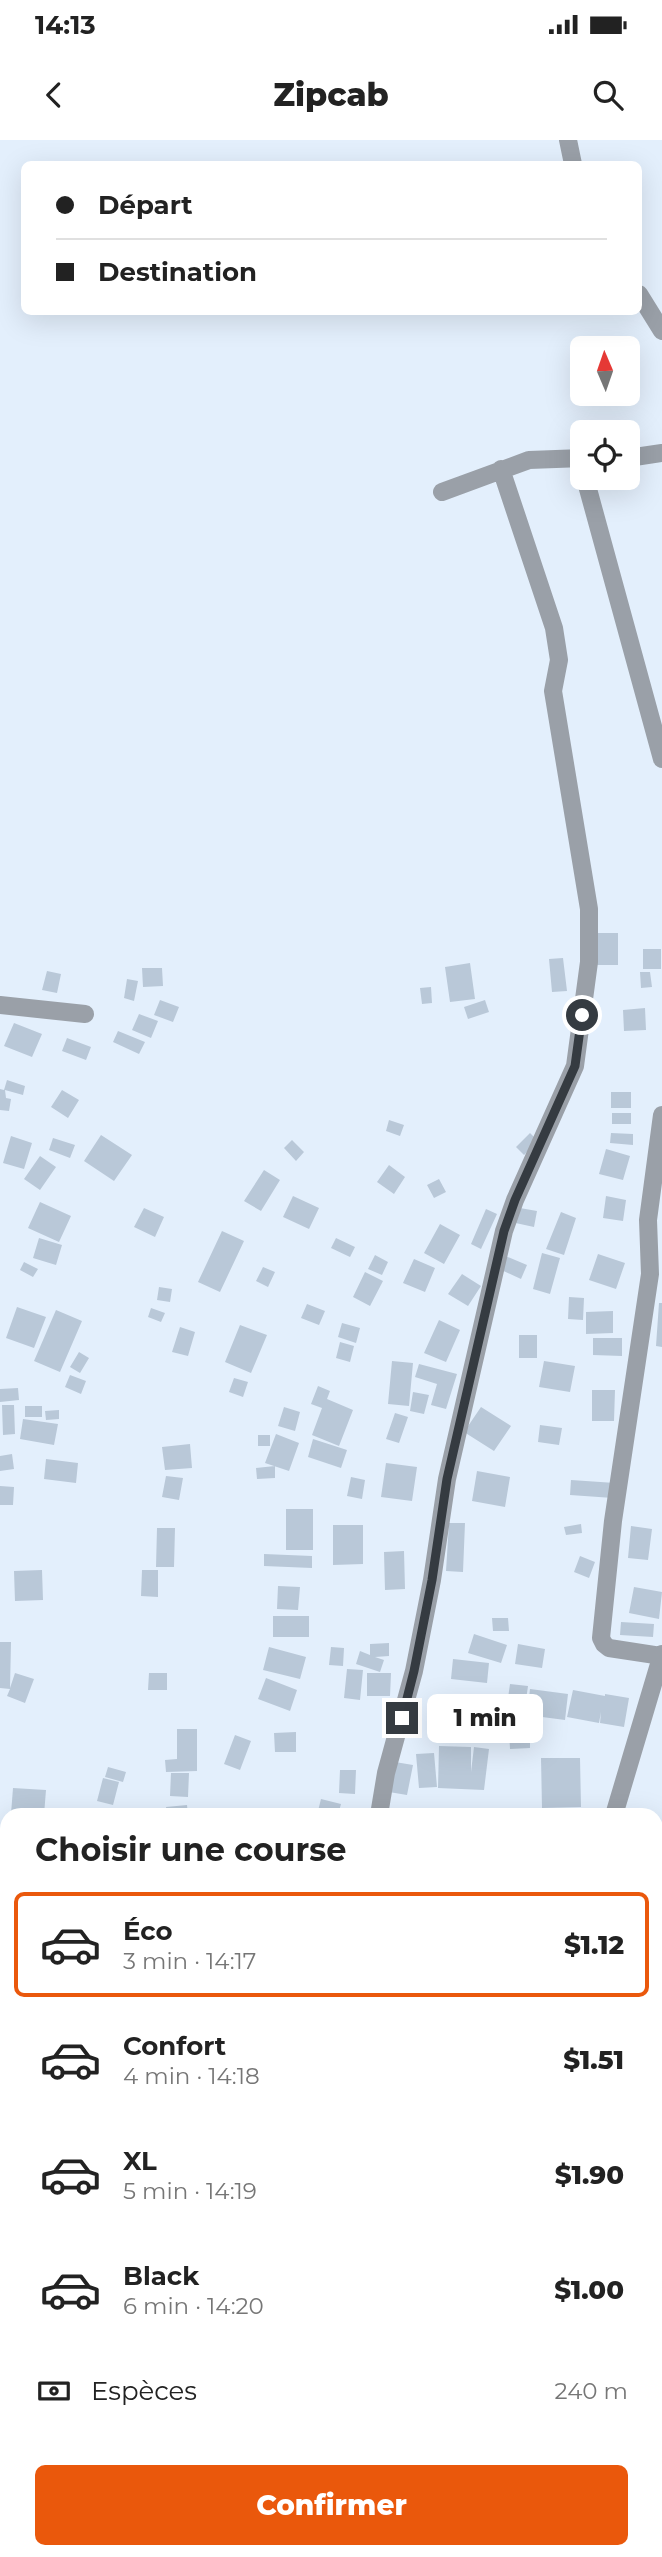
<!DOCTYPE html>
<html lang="fr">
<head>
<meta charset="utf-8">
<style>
	:root { --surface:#fff; --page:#f6f6f6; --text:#222; --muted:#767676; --line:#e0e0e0; --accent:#ea580c }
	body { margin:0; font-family:Montserrat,sans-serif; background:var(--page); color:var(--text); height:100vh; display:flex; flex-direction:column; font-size:26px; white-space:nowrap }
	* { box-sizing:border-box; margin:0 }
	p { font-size:23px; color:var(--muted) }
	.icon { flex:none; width:38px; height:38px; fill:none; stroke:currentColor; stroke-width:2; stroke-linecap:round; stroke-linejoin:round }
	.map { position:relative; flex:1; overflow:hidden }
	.drawer { position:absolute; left:0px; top:1668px; width:663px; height:751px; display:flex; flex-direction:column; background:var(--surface); border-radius:21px 21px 0 0; box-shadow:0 7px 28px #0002 }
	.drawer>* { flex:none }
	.top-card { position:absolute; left:21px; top:21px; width:621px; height:154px; border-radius:10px; box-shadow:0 7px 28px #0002; display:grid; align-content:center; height:154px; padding:0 35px; background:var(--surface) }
	.needle { width:46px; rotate:358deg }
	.tools { position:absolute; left:570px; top:196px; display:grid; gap:14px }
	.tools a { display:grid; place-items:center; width:70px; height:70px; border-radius:10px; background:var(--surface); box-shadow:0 7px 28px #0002; font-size:35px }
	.end { position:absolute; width:32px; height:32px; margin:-16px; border:9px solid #353b41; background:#fff; box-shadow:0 0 0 4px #fff }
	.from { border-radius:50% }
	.bubble { position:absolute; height:49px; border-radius:10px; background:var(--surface); box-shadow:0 7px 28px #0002; font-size:23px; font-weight:800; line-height:49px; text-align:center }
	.top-card b { display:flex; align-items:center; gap:24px; height:66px; font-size:26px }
	.top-card b+b { border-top:2px solid var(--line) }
	.top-card i { width:18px; height:18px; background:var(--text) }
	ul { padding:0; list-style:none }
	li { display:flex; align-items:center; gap:21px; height:105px; margin:0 14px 10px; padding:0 21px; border:4px solid transparent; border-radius:10px }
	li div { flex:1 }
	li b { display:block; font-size:26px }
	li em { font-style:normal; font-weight:800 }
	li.active { border-color:var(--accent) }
	li>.icon { width:63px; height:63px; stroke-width:1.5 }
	h2 { padding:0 35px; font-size:32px; line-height:84px }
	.pay { display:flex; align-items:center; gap:18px; height:77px; padding:0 35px; font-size:26px }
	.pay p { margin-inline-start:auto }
	.button { display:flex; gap:14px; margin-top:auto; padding:14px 35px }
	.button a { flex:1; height:80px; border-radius:10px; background:var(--accent); color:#fff; font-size:28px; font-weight:800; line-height:80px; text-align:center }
	.status { display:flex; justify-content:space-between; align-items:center; height:49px; padding:0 35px; background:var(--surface); direction:ltr }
	.status svg { height:19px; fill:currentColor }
	header { display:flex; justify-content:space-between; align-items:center; height:91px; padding:0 35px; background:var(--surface); font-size:32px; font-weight:800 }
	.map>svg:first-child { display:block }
	.building { fill:#b9c8d8 }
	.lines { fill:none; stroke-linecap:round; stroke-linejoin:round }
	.minor { stroke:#9aa0a8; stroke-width:18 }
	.route { stroke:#353b41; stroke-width:9 }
</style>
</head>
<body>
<div class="status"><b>14:13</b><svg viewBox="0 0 49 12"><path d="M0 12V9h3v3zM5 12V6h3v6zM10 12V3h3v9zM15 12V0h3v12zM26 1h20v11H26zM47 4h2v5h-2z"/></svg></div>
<header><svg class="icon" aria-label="back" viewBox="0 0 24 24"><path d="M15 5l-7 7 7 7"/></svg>Zipcab<svg class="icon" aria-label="search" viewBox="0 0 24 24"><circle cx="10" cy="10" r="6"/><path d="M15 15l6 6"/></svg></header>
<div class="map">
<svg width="662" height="2417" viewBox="0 0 662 2417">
	<rect width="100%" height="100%" fill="#e3effc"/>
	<path class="building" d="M595,793H618V825H594Z
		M643,809H661V829H643Z
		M563,818L567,851L552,852L549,819Z
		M470,823L475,859L450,862L445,827Z
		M142,828H162L163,846L143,847Z
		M47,831L61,834L57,853L42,850Z
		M640,832H650L652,847L641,848Z
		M127,839L138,841L134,861L124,858Z
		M431,847L432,863L422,864L420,848Z
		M160,860L179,867L173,882L154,875Z
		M485,860L489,872L468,879L464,867Z
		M645,868L646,890L624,891L623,870Z
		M139,874L158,881L151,898L132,890Z
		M14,883L42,894L32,917L4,906Z
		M118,891L145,902L139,914L113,902Z
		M67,898L91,907L86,920L62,911Z
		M7,940L25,946L23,955L5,950L6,958L11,959L9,971L0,970V949L4,950Z
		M62,950L79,960L68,978L51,967Z
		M611,952H631V968H611Z
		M612,973H631V984H612Z
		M389,980L404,985L400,996L386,991Z
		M530,993L538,1001L524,1015L516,1007Z
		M611,993L633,994V1005L610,1003Z
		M101,995L132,1015L114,1041L84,1021Z
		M11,996L32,1003L24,1029L3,1023Z
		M53,998L75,1005L70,1018L49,1010Z
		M292,1000L304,1012L296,1021L284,1008Z
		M606,1009L630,1016L623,1040L599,1034Z
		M40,1016L56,1027L40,1050L24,1039Z
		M389,1025L405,1037L394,1054L377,1042Z
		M264,1030L280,1040L261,1071L244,1061Z
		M439,1039L446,1052L434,1058L427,1045Z
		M293,1056L319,1068L309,1089L283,1077Z
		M606,1056L626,1060L623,1081L603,1078Z
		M40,1062L71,1076L59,1102L28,1088Z
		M514,1067L537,1071L534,1087L511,1082Z
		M144,1068L164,1077L155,1097L134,1087Z
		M486,1069L497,1074L481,1109L471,1104Z
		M561,1072L576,1078L564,1115L546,1109Z
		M440,1084L460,1095L444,1124L424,1113Z
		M222,1091L244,1101L220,1152L198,1142Z
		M39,1098L62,1105L56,1125L33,1118Z
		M336,1098L355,1107L350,1117L331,1108Z
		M542,1113L560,1118L550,1154L533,1149Z
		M598,1114L625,1123L616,1149L589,1140Z
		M375,1115L388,1122L382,1135L368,1129Z
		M503,1115L527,1125L521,1139L497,1128Z
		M414,1119L435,1128L425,1152L403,1143Z
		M24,1122L38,1129L33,1137L20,1130Z
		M263,1127L275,1132L268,1147L256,1141Z
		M365,1132L383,1141L370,1166L353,1157Z
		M462,1134L481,1146L468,1166L448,1154Z
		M159,1147L172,1149L170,1162L157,1160Z
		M569,1157L584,1158L583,1180L568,1179Z
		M659,1163H662V1207L656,1206Z
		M307,1164L325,1171L319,1185L301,1178Z
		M17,1167L46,1177L34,1208L6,1198Z
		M151,1168L165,1173L161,1182L148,1177Z
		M56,1170L82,1181L60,1232L34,1221Z
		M613,1171V1193L586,1194V1172Z
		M439,1180L460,1190L446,1222L424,1213Z
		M342,1183L360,1188L356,1203L338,1197Z
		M240,1185L267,1195L251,1233L225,1222Z
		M180,1187L195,1192L188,1216L172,1212Z
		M519,1195H537V1218H519Z
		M593,1198H622V1216L593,1215Z
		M340,1202L354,1206L350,1222L336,1218Z
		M79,1212L89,1218L80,1233L70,1227Z
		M392,1221L413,1223L409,1266L388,1264Z
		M544,1221L575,1226L570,1252L539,1247Z
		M419,1224L457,1234L446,1269L431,1265L437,1244L415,1237Z
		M70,1235L86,1241L81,1254L65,1247Z
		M234,1238L248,1242L243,1257L229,1252Z
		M318,1246L330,1251L327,1259L353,1270L339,1306L312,1295L322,1268L311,1264Z
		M18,1248L19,1260L0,1262V1249Z
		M592,1250H615L614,1281H592Z
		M413,1252L429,1255L424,1274L410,1271Z
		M2,1265H14L15,1294L3,1295Z
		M25,1266H42V1277H25Z
		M284,1267L300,1272L295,1291L278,1286Z
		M481,1267L511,1286L494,1311L464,1292Z
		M59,1270V1279L46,1280L45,1271Z
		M395,1273L408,1277L399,1303L386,1299Z
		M23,1279L58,1284L54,1305L20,1299Z
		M540,1285L562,1288L559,1305L538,1302Z
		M276,1294L299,1303L289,1331L265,1323Z
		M258,1295H270V1306H258Z
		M313,1299L347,1310L341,1328L308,1317Z
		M190,1304L192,1328L165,1330L162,1307Z
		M12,1314L14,1329L0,1331V1316Z
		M46,1319L78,1323L76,1343L44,1339Z
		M386,1323L417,1327L412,1361L381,1357Z
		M275,1326V1338L257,1339L256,1328Z
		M477,1331L510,1337L505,1367L472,1361Z
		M166,1336L183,1338L179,1360L162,1357Z
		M351,1337L365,1340L362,1359L347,1356Z
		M571,1340L615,1343L613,1358L570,1355Z
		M0,1346L14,1347L13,1365H0Z
		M286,1369H313V1410H286Z
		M449,1383H465L463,1432L446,1431Z
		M581,1384L582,1393L566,1395L564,1387Z
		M333,1385H363V1424L333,1425Z
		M631,1386L652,1389L648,1420L628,1418Z
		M157,1388H175L174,1427H156Z
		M404,1411L405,1449L385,1450L384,1412Z
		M264,1414L312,1416V1428L264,1426Z
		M580,1416L595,1422L589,1438L574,1432Z
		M42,1430L43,1460L15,1461L14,1431Z
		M142,1430H158V1457L141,1456Z
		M278,1446L300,1447L298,1470L277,1469Z
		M634,1447L662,1452L659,1479L629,1473Z
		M273,1476H309V1497H273Z
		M492,1478H508L509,1491H493Z
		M621,1482L654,1484L653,1497L620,1495Z
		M474,1494L507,1505L501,1523L468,1513Z
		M0,1502H11L10,1548L15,1533L34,1539L25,1563L7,1556L10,1549L0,1548Z
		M389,1503V1516L375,1517L384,1520L380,1532L356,1524L360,1511L370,1515V1504Z
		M518,1504L545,1509L542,1528L515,1524Z
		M269,1507L306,1517L300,1539L263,1530Z
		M331,1507L344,1508L343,1526L329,1525Z
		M453,1519L489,1523L487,1543L451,1539Z
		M347,1529L363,1530L360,1560L344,1558Z
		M149,1533H167V1550H148Z
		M367,1533H391L390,1556H367Z
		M266,1538L297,1550L290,1571L258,1559Z
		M510,1544L528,1546L524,1574L506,1572Z
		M530,1549L568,1554L565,1580L527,1575Z
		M573,1550L605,1556V1554L629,1558L624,1587L600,1583L601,1572L599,1583L567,1577Z
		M177,1589H197V1631L166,1632L165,1620L177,1619Z
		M468,1589L491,1591L490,1601L467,1599Z
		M509,1591H530V1608L510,1609Z
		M296,1592V1612H275L274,1593Z
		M235,1595L251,1601L240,1630L224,1624Z
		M439,1606L471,1607V1632L474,1607L489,1609L484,1650L438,1648Z
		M434,1613L437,1647L419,1648L416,1614Z
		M541,1618H580L581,1667L542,1668Z
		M395,1622L413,1625L407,1655L389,1652Z
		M108,1627L126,1632L123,1642L105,1637Z
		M340,1630H356L355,1654L339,1653Z
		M171,1633H189L188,1657L170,1656Z
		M103,1638L119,1642L113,1665L97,1661Z
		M13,1648L46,1650L44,1675L11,1674Z
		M321,1659L341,1664L338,1675H317Z
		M187,1665L188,1675H167L166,1667Z
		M656,2008L662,2010V2071L656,2070Z
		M656,2108L662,2110V2137L656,2135Z
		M656,2216H662V2244L656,2243Z
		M656,2329H662V2360H656Z
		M516,2412H539L538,2417H515Z
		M575,2412H601V2417H575Z"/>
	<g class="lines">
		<path class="minor" d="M568,0L573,24
			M639,154L662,191
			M628,318L662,313
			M585,338L662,619
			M442,352L529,320L583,318
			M0,865L85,874
			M662,1516L609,1508L604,1504L601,1498L613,1381L650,1134L648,1080L662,975
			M379,1675L386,1633L414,1531L432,1440L447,1339L504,1091L515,1060L575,926L589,822V769L553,551L559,520L554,488L501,329
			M614,1675L662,1514
			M656,1781L662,1784
			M656,2081L662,2083
			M656,2300L662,2301
			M285,2417V2412
			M477,2417V2412"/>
	</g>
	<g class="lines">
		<path class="route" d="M402,1578L414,1531L432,1440L447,1339L504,1091L515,1060L575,926L582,875"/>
	</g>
</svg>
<div class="tools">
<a><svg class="needle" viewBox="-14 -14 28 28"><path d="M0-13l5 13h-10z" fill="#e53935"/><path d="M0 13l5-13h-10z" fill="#767676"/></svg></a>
<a><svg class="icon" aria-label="locate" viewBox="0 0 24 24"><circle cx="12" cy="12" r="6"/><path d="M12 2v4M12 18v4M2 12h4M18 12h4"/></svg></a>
</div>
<i class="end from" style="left:582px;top:875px"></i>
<i class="end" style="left:402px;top:1578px"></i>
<div class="bubble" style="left:427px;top:1554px;width:116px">1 min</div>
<div class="top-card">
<b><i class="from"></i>Départ</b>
<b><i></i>Destination</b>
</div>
<section class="drawer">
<h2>Choisir une course</h2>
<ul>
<li class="active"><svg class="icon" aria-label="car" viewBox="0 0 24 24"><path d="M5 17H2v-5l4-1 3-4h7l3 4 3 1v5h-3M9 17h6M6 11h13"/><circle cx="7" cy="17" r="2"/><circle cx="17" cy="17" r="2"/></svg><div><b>Éco</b><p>3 min · 14:17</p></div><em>$1.12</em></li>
<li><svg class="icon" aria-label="car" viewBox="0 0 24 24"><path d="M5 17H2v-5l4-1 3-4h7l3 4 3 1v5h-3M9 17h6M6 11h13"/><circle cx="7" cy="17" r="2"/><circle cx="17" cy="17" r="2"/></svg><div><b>Confort</b><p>4 min · 14:18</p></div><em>$1.51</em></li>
<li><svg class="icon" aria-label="car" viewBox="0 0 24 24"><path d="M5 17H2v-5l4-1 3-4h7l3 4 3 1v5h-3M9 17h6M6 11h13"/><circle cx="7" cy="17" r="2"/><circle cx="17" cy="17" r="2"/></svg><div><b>XL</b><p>5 min · 14:19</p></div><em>$1.90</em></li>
<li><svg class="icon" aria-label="car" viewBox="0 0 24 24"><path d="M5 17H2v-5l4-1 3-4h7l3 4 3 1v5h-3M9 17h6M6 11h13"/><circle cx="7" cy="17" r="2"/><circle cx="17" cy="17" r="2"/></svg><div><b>Black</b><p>6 min · 14:20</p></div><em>$1.00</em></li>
</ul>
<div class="pay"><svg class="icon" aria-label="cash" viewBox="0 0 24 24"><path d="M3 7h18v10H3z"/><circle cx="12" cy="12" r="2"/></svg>Espèces<p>240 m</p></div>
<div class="button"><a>Confirmer</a></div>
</section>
</div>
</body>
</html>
